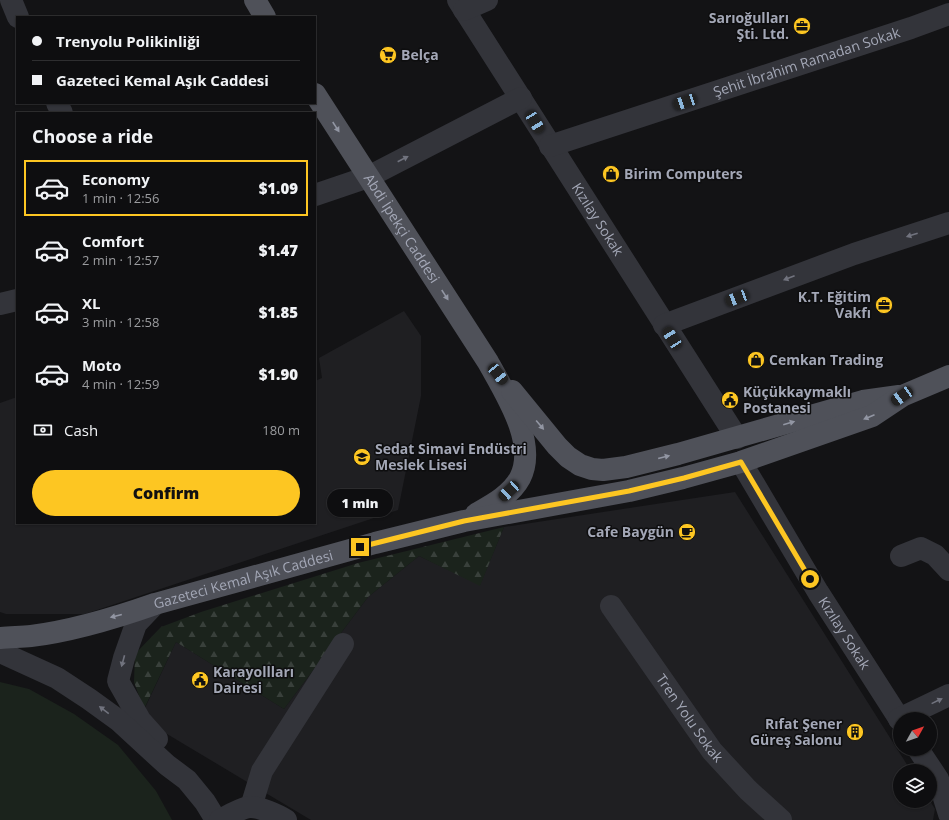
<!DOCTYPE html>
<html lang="en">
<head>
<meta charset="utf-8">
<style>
	:root { --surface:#0e0e10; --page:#1c1c1e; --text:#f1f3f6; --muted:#9b9c9f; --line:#2e2e30; --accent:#fdc622 }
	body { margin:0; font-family:"Open Sans",sans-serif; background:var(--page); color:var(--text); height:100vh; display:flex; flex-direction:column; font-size:15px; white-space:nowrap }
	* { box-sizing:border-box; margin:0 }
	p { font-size:13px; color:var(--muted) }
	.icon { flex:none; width:22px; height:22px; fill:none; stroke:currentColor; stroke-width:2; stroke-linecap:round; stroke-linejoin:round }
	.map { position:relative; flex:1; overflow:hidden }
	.details { position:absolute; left:16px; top:112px; width:300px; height:412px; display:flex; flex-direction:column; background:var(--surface); border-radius:0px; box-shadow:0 1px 3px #0004,0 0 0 1px var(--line) }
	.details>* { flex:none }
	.guide { position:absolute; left:16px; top:16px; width:300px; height:88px; border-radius:0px; box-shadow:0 1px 3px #0004,0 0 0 1px var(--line); display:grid; align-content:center; height:88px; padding:0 16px; background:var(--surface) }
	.needle { width:26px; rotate:50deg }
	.buttons { position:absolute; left:893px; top:712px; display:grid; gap:8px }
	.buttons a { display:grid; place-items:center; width:44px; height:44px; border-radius:50%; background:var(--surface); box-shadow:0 1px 3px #0004,0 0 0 1px var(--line); font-size:20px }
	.end { position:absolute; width:18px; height:18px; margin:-9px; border:5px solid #fdc622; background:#111; box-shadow:0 0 0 2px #111 }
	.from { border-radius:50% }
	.bubble { position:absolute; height:28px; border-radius:14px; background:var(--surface); box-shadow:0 1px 3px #0004,0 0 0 1px var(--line); font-size:13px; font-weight:800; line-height:28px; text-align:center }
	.car { position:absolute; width:12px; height:24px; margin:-12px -6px; border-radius:5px; box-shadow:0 0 3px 1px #0007; background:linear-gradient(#222 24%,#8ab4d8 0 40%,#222 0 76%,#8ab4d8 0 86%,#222 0) }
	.guide b { display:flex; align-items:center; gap:14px; height:38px; font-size:15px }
	.guide b+b { border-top:1px solid var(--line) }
	.guide i { width:10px; height:10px; background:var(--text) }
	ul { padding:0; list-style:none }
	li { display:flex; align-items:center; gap:12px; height:56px; margin:0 8px 6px; padding:0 8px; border:2px solid transparent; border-radius:0px }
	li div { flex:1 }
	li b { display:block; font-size:15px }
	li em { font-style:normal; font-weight:800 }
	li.on { border-color:var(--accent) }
	li>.icon { width:36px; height:36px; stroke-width:1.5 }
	h2 { padding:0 16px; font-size:18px; line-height:48px }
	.pay { display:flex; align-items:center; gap:10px; height:44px; padding:0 16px; font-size:15px }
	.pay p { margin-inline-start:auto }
	.action { display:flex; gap:8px; margin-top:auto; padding:8px 16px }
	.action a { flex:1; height:46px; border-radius:24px; background:var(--accent); color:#111; font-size:16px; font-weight:800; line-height:46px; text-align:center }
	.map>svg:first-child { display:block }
	.built { fill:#1f1f22 }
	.forest { fill:url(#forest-firs) }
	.park { fill:#1b231c }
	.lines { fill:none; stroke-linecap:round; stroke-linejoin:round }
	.minor { stroke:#33343a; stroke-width:22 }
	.major { stroke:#4f5159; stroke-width:22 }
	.oneway { fill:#9296a3 }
	.oneway2 { fill:#71737e }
	.route { stroke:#fdc622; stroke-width:5 }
	.labels { text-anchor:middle; stroke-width:3; stroke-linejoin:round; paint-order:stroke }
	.poi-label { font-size:14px; font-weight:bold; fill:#a3a7b6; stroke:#0e0e0f; text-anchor:start }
	.street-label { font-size:14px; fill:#a3a7b6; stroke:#0e0e0f }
</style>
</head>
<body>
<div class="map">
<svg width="949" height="820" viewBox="0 0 949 820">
	<defs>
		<pattern id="forest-firs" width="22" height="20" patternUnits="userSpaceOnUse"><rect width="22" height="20" fill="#1b231c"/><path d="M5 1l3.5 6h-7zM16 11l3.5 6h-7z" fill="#39403b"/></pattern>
	</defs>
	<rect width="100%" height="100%" fill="#131315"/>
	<path class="built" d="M404,311L421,336V396L398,510L85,614H6L0,612V403L17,397V523H315V381L322,378L319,358Z
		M735,492L911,771H900V801H930L935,809L933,820H311L167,734L144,710L176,642L284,709L368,597L419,556L480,585L504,527Z"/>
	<path class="forest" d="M504,527L480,586L419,556L368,597L284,709L176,642L144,709L134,682L135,654L161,627L201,612L358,563Z"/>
	<path class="park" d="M0,682L29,689L74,714L118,745L156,791L172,820H0Z"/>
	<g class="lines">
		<g class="minor">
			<path d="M11,0L18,17"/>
			<path id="s1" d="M458,0L737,438"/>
			<path d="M464,10L487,0"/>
			<path d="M57,103L62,113"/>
			<path id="s2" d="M550,146L911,28L949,14"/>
			<path d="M315,195L368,177L521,98"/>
			<path d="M0,304L17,300"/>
			<path d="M664,325L854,254L949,223"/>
			<path id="s3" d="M741,462L818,592L900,720"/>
			<path d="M901,556L921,548L935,555L949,570"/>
			<path d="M155,604L136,624L124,658L118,681L140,720L157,739"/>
			<path id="s4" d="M611,606L712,751L748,790L781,820"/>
			<path d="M0,652L57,678L89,699L118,720L167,765L187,780L205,802L216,820"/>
			<path d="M899,719L949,695"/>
			<path d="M918,749L938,779L949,814"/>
			<path d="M251,807L262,771L343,644"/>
			<path d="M220,820C229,815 239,809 249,807C258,806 278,815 286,820"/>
		</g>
		<g class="major">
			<path d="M255,0L265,17"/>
			<path id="s5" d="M315,94L488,362C505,393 538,443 520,478C511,495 492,505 476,514"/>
			<path d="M512,391L557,446L568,457L580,465L592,469L603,470L626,467L678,454L863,401L899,396"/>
			<path id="s6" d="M0,638C10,637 21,637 31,636C73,631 115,618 155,604L375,543L464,521L629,491L683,478L741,462L872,416L902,396L949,376"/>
		</g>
	</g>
	<defs><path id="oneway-solid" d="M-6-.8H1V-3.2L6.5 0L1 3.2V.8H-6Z"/></defs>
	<g class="oneway">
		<use href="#oneway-solid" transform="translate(336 127) rotate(57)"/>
		<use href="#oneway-solid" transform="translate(445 295) rotate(57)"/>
		<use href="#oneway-solid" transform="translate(869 417) rotate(157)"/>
		<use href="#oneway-solid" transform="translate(789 423) rotate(-16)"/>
		<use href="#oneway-solid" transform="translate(540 425) rotate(50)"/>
		<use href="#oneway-solid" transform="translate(664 457) rotate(-14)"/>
		<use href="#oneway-solid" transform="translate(116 616) rotate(166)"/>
	</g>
	<g class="oneway2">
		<use href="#oneway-solid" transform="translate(403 159) rotate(-27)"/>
		<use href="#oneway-solid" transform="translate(912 235) rotate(162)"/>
		<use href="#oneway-solid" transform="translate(789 278) rotate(159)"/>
		<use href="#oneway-solid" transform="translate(123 661) rotate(105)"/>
		<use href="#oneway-solid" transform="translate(937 701) rotate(-26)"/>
		<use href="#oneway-solid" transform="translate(104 710) rotate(-143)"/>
	</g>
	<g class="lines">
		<path class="route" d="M360,547L464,521L629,491L684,478L741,462L810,579"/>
	</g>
	<defs>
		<symbol id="office-disc" viewBox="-11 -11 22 22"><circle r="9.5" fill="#fdc622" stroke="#0e0e0f"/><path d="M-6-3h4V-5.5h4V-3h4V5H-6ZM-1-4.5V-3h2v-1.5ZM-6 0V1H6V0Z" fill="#111"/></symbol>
		<symbol id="supermarket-disc" viewBox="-11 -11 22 22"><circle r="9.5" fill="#fdc622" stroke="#0e0e0f"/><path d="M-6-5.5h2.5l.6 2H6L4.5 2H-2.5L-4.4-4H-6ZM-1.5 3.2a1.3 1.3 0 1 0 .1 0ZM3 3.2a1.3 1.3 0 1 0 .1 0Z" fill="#111"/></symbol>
		<symbol id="shop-disc" viewBox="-11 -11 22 22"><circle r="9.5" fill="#fdc622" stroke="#0e0e0f"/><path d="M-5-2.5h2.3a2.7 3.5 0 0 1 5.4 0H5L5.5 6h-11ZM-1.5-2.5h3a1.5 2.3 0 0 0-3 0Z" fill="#111"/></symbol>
		<symbol id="civic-disc" viewBox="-11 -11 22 22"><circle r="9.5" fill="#fdc622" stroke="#0e0e0f"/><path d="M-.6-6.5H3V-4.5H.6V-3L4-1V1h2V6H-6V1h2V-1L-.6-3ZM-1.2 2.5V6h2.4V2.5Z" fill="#111"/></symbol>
		<symbol id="school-disc" viewBox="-11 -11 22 22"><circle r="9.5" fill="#fdc622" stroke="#0e0e0f"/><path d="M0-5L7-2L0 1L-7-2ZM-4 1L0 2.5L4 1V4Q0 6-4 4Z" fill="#111"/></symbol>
		<symbol id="cafe-disc" viewBox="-11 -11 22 22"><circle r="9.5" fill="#fdc622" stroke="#0e0e0f"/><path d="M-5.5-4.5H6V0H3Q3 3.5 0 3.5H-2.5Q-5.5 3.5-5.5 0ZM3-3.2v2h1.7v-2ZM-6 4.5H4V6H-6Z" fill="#111"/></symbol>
		<symbol id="building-disc" viewBox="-11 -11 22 22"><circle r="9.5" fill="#fdc622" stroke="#0e0e0f"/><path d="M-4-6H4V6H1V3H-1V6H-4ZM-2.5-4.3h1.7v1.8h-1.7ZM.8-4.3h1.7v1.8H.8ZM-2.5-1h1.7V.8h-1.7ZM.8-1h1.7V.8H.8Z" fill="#111"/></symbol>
	</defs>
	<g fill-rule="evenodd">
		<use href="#office-disc" x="792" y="16" width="20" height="20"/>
		<use href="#supermarket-disc" x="378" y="45" width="20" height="20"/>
		<use href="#shop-disc" x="601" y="164" width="20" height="20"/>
		<use href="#office-disc" x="874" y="295" width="20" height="20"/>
		<use href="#shop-disc" x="746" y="350" width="20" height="20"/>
		<use href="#civic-disc" x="720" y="390" width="20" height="20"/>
		<use href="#school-disc" x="352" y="447" width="20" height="20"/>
		<use href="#cafe-disc" x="677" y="522" width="20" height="20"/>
		<use href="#civic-disc" x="190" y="670" width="20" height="20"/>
		<use href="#building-disc" x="845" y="722" width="20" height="20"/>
	</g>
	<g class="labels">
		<g class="poi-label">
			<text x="789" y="23" text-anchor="end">Sarıoğulları<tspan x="789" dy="16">Şti. Ltd.</tspan></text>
			<text x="401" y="60">Belça</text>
			<text x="624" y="179">Birim Computers</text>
			<text x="871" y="302" text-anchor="end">K.T. Eğitim<tspan x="871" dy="16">Vakfı</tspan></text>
			<text x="769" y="365">Cemkan Trading</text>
			<text x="743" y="397">Küçükkaymaklı<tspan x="743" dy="16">Postanesi</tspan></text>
			<text x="375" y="454">Sedat Simavi Endüstri<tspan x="375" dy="16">Meslek Lisesi</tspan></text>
			<text x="674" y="537" text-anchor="end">Cafe Baygün</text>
			<text x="213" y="677">Karayollları<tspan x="213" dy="16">Dairesi</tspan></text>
			<text x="842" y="729" text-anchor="end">Rıfat Şener<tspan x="842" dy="16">Güreş Salonu</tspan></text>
		</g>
		<g class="street-label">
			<text dy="5" stroke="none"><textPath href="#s2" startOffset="270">Şehit İbrahim Ramadan Sokak</textPath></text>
			<text dy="5" stroke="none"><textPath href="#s1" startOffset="260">Kızılay Sokak</textPath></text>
			<text dy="5" stroke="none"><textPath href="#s5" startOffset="160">Abdi İpekçi Caddesi</textPath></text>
			<text dy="5" stroke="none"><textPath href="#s6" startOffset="251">Gazeteci Kemal Aşık Caddesi</textPath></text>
			<text dy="5" stroke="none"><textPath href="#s3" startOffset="200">Kızılay Sokak</textPath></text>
			<text dy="5" stroke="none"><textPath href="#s4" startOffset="137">Tren Yolu Sokak</textPath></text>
		</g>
	</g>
</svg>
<div class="buttons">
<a><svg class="needle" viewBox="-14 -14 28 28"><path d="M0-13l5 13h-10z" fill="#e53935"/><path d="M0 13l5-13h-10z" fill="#9b9c9f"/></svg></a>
<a><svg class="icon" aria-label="layers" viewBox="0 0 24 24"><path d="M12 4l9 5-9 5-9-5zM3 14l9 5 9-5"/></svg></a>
</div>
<i class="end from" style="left:810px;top:579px"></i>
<i class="end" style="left:360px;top:547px"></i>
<div class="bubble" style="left:327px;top:489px;width:66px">1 min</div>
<i class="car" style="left:685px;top:102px;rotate:252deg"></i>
<i class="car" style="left:535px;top:122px;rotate:149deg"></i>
<i class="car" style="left:737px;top:298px;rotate:249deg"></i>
<i class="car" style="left:672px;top:338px;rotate:327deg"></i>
<i class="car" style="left:498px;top:374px;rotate:141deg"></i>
<i class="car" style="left:902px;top:396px;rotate:235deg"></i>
<i class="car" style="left:509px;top:491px;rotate:227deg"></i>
<div class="guide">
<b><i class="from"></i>Trenyolu Polikinliği</b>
<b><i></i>Gazeteci Kemal Aşık Caddesi</b>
</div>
<section class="details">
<h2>Choose a ride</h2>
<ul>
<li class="on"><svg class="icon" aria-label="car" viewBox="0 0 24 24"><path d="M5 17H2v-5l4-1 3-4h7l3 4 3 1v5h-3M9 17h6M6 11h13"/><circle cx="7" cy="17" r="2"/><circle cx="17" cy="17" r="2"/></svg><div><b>Economy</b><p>1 min · 12:56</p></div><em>$1.09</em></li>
<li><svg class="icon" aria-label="car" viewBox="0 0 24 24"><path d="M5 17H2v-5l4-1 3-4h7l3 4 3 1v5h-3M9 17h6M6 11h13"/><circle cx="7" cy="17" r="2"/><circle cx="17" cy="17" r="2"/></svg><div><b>Comfort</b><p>2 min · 12:57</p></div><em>$1.47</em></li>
<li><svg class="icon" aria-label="car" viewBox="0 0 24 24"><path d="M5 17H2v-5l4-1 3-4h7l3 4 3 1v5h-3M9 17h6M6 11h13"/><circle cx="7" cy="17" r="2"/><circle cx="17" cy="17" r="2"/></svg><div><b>XL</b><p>3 min · 12:58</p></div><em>$1.85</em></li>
<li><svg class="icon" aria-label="car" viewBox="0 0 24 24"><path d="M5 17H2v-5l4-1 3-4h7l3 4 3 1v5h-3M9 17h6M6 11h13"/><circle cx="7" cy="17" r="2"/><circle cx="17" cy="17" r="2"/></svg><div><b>Moto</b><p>4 min · 12:59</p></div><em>$1.90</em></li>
</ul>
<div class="pay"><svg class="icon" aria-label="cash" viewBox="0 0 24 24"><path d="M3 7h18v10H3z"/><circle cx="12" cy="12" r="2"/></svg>Cash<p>180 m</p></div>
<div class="action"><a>Confirm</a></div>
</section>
</div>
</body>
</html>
